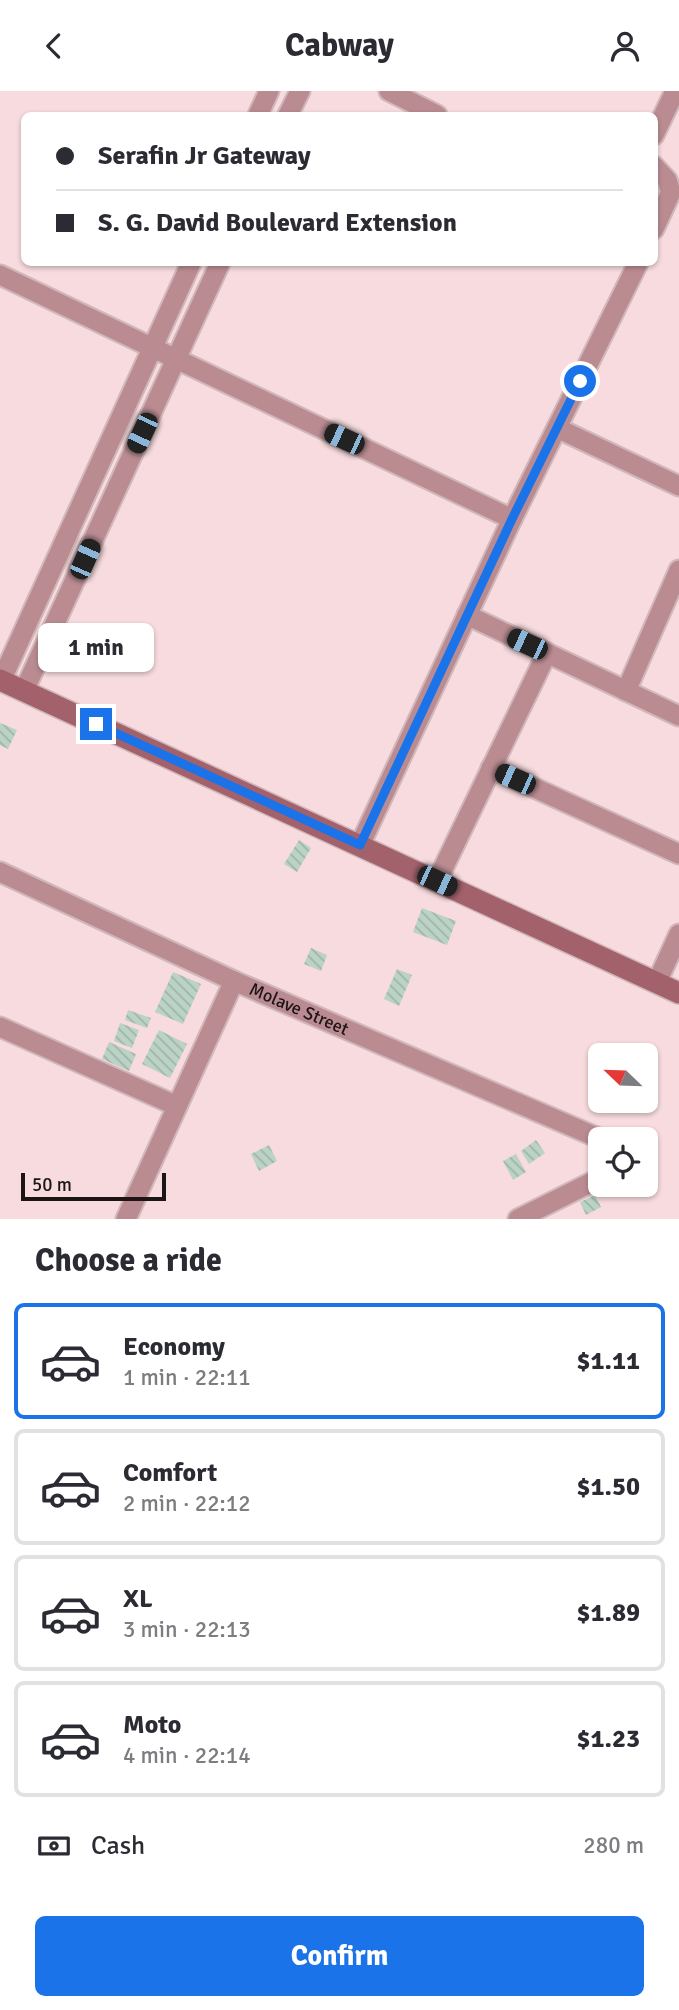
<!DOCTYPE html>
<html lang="en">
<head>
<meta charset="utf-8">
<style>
	:root { --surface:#fff; --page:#f7f7f7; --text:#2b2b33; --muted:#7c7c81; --line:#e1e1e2; --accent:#1a73e8 }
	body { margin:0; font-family:Signika,sans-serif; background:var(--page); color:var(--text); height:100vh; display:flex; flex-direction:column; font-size:26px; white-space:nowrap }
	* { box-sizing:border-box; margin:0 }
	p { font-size:23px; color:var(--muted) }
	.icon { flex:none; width:38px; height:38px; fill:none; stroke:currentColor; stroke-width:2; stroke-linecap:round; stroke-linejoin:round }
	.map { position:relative; height:1128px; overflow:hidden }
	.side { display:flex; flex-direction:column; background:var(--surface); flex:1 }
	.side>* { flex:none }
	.top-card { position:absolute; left:21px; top:21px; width:637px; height:154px; border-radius:10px; box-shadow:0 2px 5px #0004; display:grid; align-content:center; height:154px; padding:0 35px; background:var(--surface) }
	.needle { width:46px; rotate:293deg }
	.fabs { position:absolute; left:588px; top:952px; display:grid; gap:14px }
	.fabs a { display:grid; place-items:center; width:70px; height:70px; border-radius:10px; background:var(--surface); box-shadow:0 2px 5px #0004; font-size:35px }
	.scale { position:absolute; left:21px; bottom:18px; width:145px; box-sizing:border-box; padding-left:7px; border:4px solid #1d1415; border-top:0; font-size:19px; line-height:24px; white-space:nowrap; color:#1d1415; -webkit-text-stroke:5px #f7dbde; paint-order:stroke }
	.end { position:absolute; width:32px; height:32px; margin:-16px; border:9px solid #1a73e8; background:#fff; box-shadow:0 0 0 4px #fff }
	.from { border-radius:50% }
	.bubble { position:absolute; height:49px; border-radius:10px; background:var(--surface); box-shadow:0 2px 5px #0004; font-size:23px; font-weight:700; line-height:49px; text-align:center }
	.car { position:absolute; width:21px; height:42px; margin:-21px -10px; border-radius:9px; box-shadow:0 0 5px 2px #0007; background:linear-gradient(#222 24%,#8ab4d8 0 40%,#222 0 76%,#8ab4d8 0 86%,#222 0) }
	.top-card b { display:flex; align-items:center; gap:24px; height:66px; font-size:26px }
	.top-card b+b { border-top:2px solid var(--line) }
	.top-card i { width:18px; height:18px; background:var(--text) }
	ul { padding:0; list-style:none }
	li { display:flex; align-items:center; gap:21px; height:116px; margin:0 14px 10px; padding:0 21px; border:4px solid var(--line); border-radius:10px }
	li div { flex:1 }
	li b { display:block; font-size:26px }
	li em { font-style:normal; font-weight:700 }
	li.current { border-color:var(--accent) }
	li>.icon { width:63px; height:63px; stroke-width:1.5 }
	h2 { padding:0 35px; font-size:32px; line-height:84px }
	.pay { display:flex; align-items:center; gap:18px; height:77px; padding:0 35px; font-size:26px }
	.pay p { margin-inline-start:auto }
	.primary-button { display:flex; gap:14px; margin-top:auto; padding:14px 35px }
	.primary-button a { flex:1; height:80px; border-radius:10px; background:var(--accent); color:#fff; font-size:28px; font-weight:700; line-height:80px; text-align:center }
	header { display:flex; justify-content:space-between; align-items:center; height:91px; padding:0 35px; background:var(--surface); font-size:32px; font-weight:700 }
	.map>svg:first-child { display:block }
	.building { fill:url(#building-back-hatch) }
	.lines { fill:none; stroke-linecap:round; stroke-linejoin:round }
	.street-casing { stroke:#d0b7ba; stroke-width:23 }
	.secondary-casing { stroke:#d0b7ba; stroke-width:24 }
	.street { stroke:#ba8c92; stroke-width:19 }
	.secondary { stroke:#a2616b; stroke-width:21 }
	.route { stroke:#1a73e8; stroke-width:9 }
	.labels { text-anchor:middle; stroke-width:5; stroke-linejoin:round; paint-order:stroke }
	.street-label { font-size:18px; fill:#1d1415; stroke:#f7dbde }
</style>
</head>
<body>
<header><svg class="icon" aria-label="back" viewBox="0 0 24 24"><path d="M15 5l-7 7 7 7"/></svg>Cabway<svg class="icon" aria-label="person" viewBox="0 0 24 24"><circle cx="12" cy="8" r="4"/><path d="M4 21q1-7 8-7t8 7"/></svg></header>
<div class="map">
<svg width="679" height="1128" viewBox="0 0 679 1128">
	<defs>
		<pattern id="building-back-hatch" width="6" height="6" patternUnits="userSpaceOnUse" patternTransform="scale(1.75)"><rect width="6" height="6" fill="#bbd3c6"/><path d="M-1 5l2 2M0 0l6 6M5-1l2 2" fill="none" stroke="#a0b4a9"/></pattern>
	</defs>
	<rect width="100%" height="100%" fill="#f7dbde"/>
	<path class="building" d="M0,632L17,639L8,658L0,654Z
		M299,749L311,757L297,781L284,773Z
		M422,817L456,830L447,854L413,841Z
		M311,857L327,864L321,880L304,873Z
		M397,878L412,884L399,915L384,908Z
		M173,881L201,893L183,933L155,921Z
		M128,919L151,927L147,937L125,929Z
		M120,932L139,939L132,957L114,950Z
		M159,939L187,953L170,987L142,973Z
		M109,951L136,963L129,980L102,968Z
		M536,1049L545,1062L529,1073L521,1060Z
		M269,1054L277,1070L259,1080L251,1063Z
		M516,1063L526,1081L513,1089L503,1070Z
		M595,1104L601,1116L586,1124L580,1111Z"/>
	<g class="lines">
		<defs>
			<g id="street">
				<path d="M389,0L437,24"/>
				<path d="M258,24L269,0"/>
				<path d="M288,24L300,0"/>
				<path d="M654,44L675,0"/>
				<path d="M654,75L667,89L671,101L654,138"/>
				<path d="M0,184L512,428"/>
				<path d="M557,337L679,395"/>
				<path d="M467,524L679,625"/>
				<path d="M1,590L191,172"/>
				<path d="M24,600L220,172"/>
				<path d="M626,600L679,479"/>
				<path d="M491,677L679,763"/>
				<path d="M360,754L512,428L638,172"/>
				<path id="s1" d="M0,781L234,890L601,1048"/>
				<path d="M437,790L547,562"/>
				<path d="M657,891L679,843"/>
				<path d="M0,936L177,1015"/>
				<path d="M126,1128L234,890"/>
				<path d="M518,1128L600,1087"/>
			</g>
			<path id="secondary" d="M0,589L679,902"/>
		</defs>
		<use href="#street" class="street-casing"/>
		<use href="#secondary" class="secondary-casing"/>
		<use href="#street" class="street"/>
		<use href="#secondary" class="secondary"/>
	</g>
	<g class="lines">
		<path class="route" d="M96,633L360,754L512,428L580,290"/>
	</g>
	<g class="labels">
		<g class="street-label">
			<text dy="6" stroke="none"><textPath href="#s1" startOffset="329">Molave Street</textPath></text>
		</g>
	</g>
</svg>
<div class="fabs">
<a><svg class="needle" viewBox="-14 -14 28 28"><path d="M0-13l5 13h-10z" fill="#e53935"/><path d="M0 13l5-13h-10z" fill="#7c7c81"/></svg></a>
<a><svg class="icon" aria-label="locate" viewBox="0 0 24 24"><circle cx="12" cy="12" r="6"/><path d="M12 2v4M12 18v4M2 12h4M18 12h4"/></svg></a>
</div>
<div class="scale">50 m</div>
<i class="end from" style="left:580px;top:290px"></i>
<i class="end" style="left:96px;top:633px"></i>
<div class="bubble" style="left:38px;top:532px;width:116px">1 min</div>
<i class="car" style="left:142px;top:342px;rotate:205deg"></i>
<i class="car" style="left:344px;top:348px;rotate:295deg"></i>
<i class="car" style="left:85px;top:468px;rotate:24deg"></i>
<i class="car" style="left:527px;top:553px;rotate:295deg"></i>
<i class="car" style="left:515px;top:688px;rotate:294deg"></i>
<i class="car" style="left:437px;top:790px;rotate:115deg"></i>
<div class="top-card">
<b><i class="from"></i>Serafin Jr Gateway</b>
<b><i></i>S. G. David Boulevard Extension</b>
</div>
</div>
<section class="side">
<h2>Choose a ride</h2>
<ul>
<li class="current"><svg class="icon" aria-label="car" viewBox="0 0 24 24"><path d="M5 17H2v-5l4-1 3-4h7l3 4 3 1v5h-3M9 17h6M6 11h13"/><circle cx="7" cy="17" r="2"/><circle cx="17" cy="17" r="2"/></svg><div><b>Economy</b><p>1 min · 22:11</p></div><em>$1.11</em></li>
<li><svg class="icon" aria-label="car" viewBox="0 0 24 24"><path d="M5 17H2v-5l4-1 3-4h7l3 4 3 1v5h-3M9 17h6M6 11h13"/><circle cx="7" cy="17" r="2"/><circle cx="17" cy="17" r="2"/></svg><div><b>Comfort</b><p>2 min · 22:12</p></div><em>$1.50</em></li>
<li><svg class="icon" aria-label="car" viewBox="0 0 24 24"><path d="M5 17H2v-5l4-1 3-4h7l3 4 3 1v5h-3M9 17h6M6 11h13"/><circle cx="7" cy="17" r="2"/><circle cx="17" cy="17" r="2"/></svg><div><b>XL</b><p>3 min · 22:13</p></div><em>$1.89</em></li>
<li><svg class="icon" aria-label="car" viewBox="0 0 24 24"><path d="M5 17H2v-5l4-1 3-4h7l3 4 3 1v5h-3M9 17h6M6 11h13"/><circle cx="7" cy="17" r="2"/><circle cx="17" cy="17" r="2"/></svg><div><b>Moto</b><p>4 min · 22:14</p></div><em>$1.23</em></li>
</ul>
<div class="pay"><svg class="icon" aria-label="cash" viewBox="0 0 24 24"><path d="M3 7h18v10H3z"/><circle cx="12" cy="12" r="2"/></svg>Cash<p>280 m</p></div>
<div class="primary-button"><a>Confirm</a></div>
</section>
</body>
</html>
